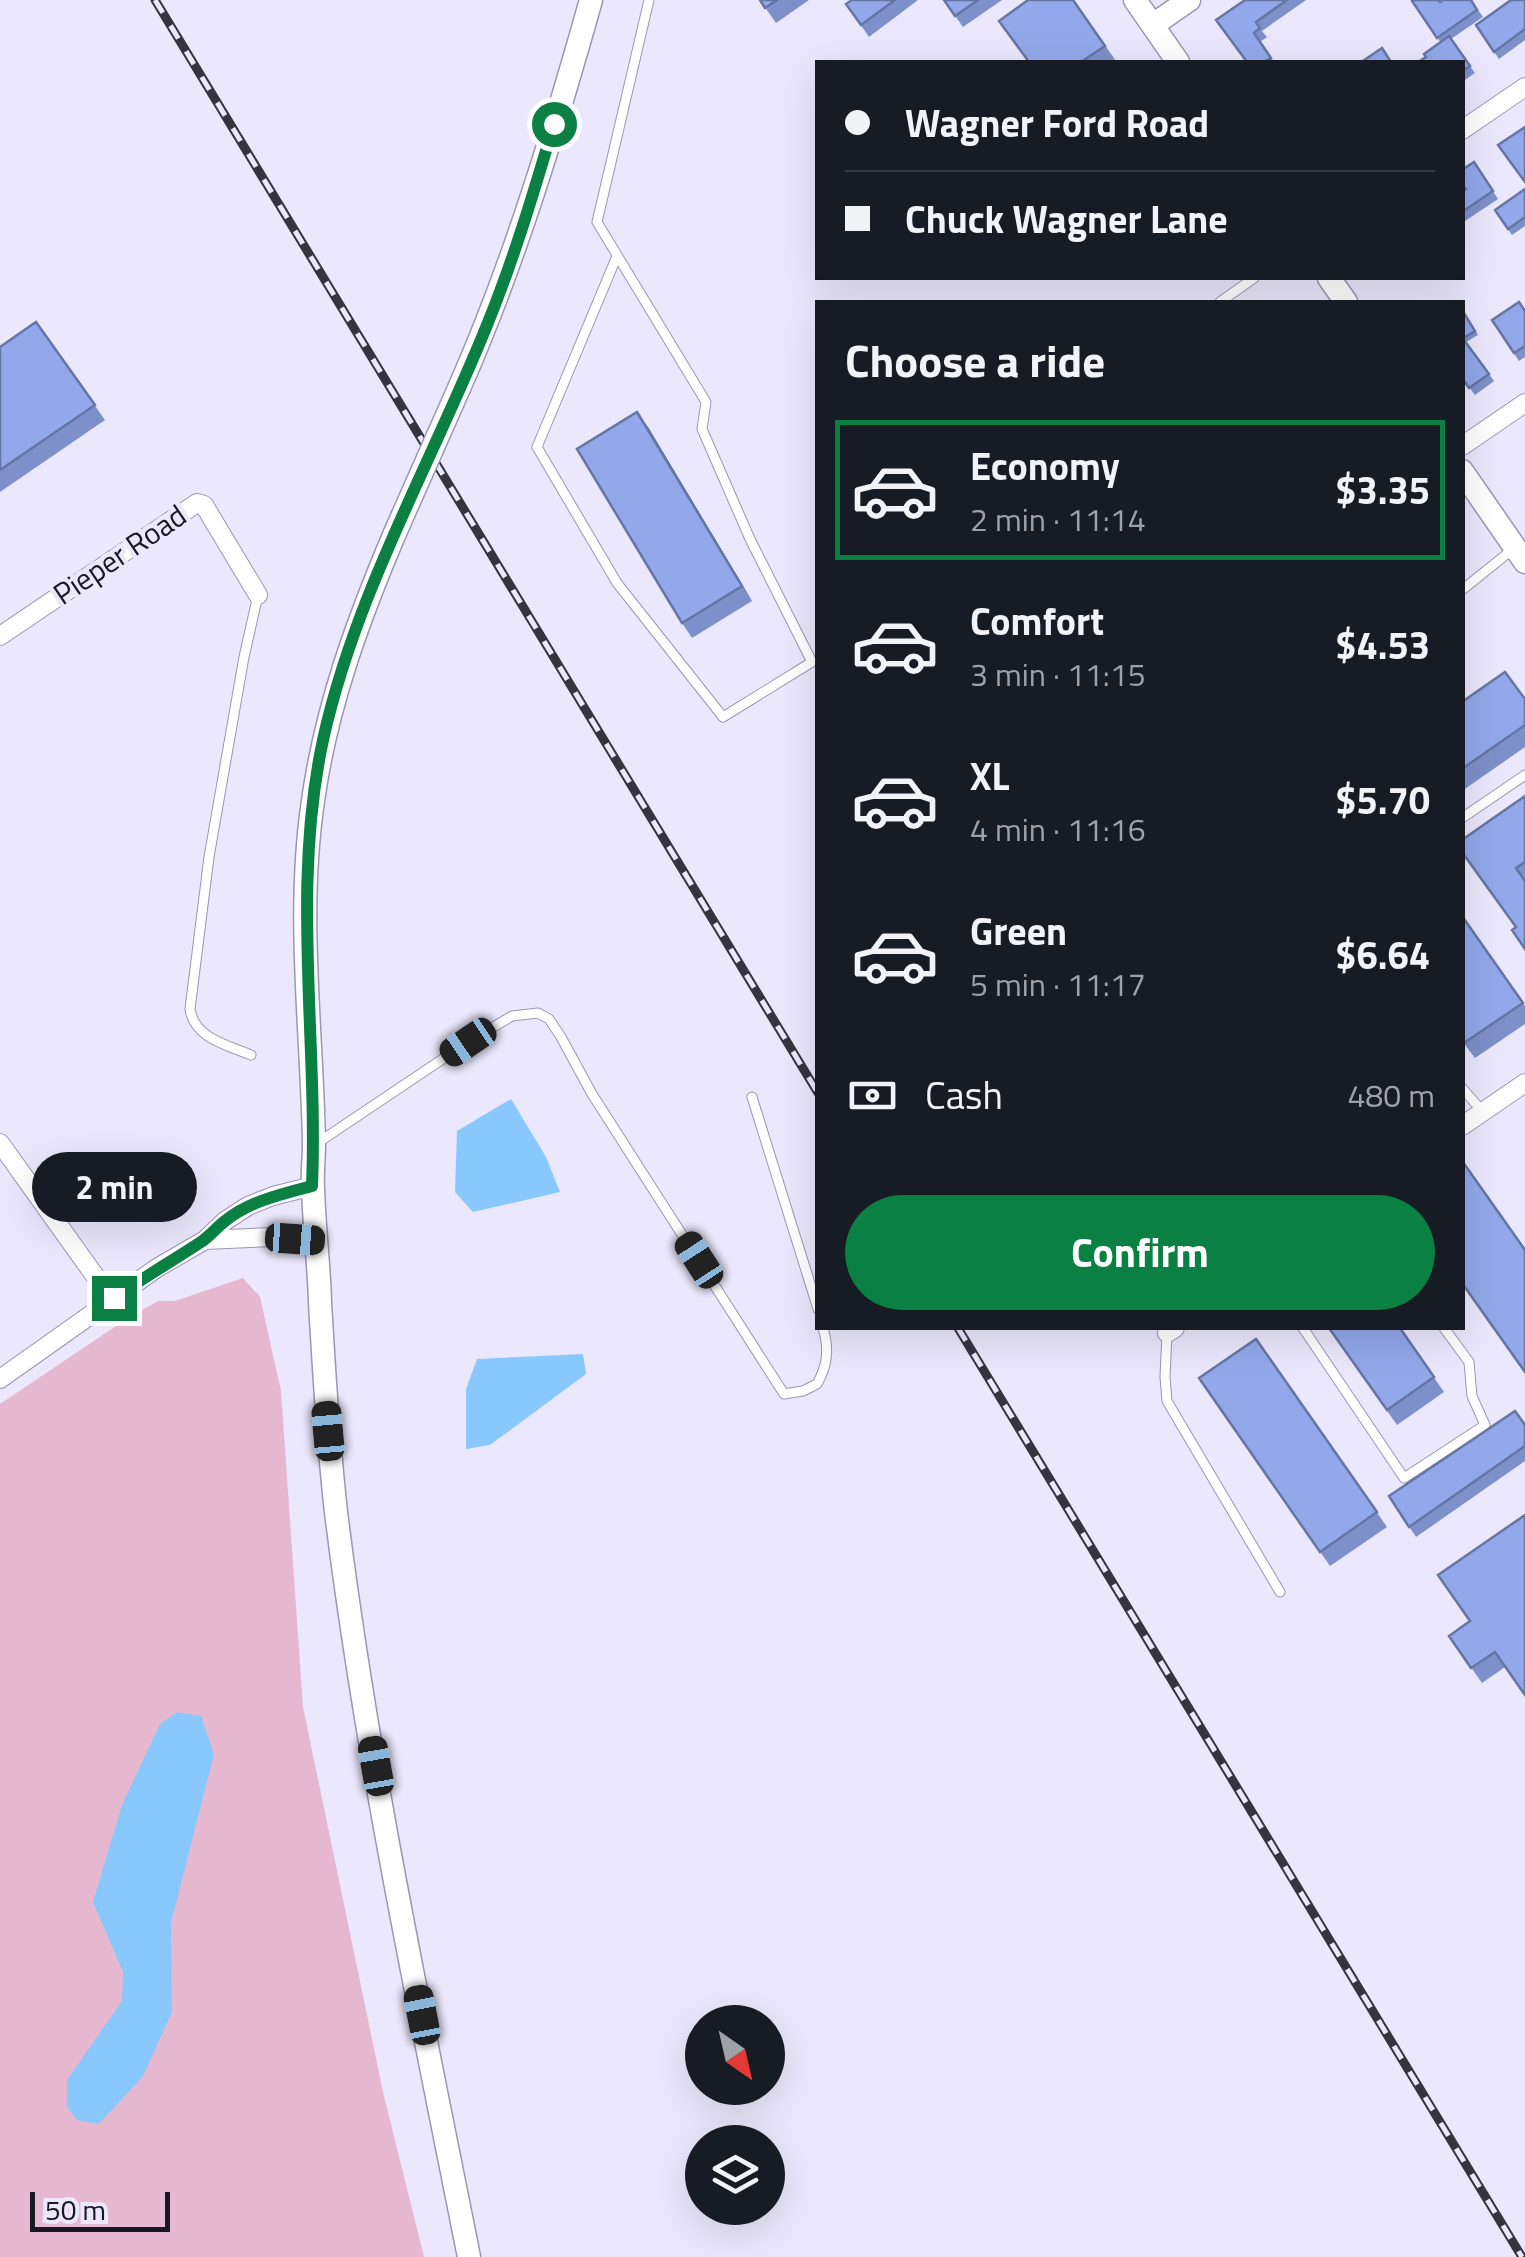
<!DOCTYPE html>
<html lang="en">
<head>
<meta charset="utf-8">
<style>
	:root { --surface:#171b24; --page:#20242c; --text:#f1f3f6; --muted:#9ea1a6; --line:#363941; --accent:#0b8043 }
	body { margin:0; font-family:"Titillium Web",sans-serif; background:var(--page); color:var(--text); height:100vh; display:flex; flex-direction:column; font-size:38px; white-space:nowrap }
	* { box-sizing:border-box; margin:0 }
	p { font-size:32px; color:var(--muted) }
	.icon { flex:none; width:55px; height:55px; fill:none; stroke:currentColor; stroke-width:2; stroke-linecap:round; stroke-linejoin:round }
	.map { position:relative; flex:1; overflow:hidden }
	.drawer { position:absolute; left:815px; top:300px; width:650px; height:1030px; display:flex; flex-direction:column; background:var(--surface); border-radius:0px; box-shadow:0 10px 40px #0002 }
	.drawer>* { flex:none }
	.hud { position:absolute; left:815px; top:60px; width:650px; height:220px; border-radius:0px; box-shadow:0 10px 40px #0002; display:grid; align-content:center; height:220px; padding:0 30px; background:var(--surface) }
	.needle { width:65px; rotate:146deg }
	.buttons { position:absolute; left:685px; top:2005px; display:grid; gap:20px }
	.buttons a { display:grid; place-items:center; width:100px; height:100px; border-radius:50%; background:var(--surface); box-shadow:0 10px 40px #0002; font-size:50px }
	.scale { position:absolute; left:30px; bottom:25px; width:140px; box-sizing:border-box; padding-left:10px; border:5px solid #1a1723; border-top:0; font-size:28px; line-height:35px; white-space:nowrap; color:#1a1723; -webkit-text-stroke:8px #ebe7fc; paint-order:stroke }
	.end { position:absolute; width:45px; height:45px; margin:-22px; border:12px solid #0b8043; background:#fff; box-shadow:0 0 0 5px #fff }
	.from { border-radius:50% }
	.bubble { position:absolute; height:70px; border-radius:35px; background:var(--surface); box-shadow:0 10px 40px #0002; font-size:32px; font-weight:700; line-height:70px; text-align:center }
	.car { position:absolute; width:30px; height:60px; margin:-30px -15px; border-radius:12px; box-shadow:0 0 8px 2px #0007; background:linear-gradient(#222 24%,#8ab4d8 0 40%,#222 0 76%,#8ab4d8 0 86%,#222 0) }
	.hud b { display:flex; align-items:center; gap:35px; height:95px; font-size:38px }
	.hud b+b { border-top:2px solid var(--line) }
	.hud i { width:25px; height:25px; background:var(--text) }
	ul { padding:0; list-style:none }
	li { display:flex; align-items:center; gap:30px; height:140px; margin:0 20px 15px; padding:0 10px; border:5px solid transparent; border-radius:0px }
	li div { flex:1 }
	li b { display:block; font-size:38px }
	li em { font-style:normal; font-weight:700 }
	li.current { border-color:var(--accent) }
	li>.icon { width:90px; height:90px; stroke-width:1.5 }
	h2 { padding:0 30px; font-size:45px; line-height:120px }
	.pay { display:flex; align-items:center; gap:25px; height:110px; padding:0 30px; font-size:38px }
	.pay p { margin-inline-start:auto }
	.cta { display:flex; gap:20px; margin-top:auto; padding:20px 30px }
	.cta a { flex:1; height:115px; border-radius:60px; background:var(--accent); color:#fff; font-size:40px; font-weight:700; line-height:115px; text-align:center }
	.map>svg:first-child { display:block }
	.green { fill:#e6b8d0 }
	.water { fill:#88c8fc }
	.lines { fill:none; stroke-linecap:round; stroke-linejoin:round }
	.lane-casing { stroke:#9c95b5; stroke-width:11 }
	.street-casing { stroke:#9c95b5; stroke-width:20 }
	.secondary-casing { stroke:#9c95b5; stroke-width:25 }
	.lane { stroke:#fff; stroke-width:9 }
	.street { stroke:#fff; stroke-width:18 }
	.secondary { stroke:#fff; stroke-width:22 }
	.rail-casing { stroke:#373441; stroke-width:9 }
	.rail { stroke:#ebe7fc; stroke-width:5; stroke-dasharray:15; stroke-linecap:butt }
	.secondary-bridge-casing { stroke:#9c95b5; stroke-width:25; stroke-linecap:butt }
	.secondary-bridge { stroke:#fff; stroke-width:22 }
	.wall { fill:#7e90c9 }
	.shaded-wall { fill:#6676a4 }
	.building { fill:#92a8ea; stroke:#6676a4; stroke-width:2.5 }
	.route { stroke:#0b8043; stroke-width:12 }
	.labels { text-anchor:middle; stroke-width:9; stroke-linejoin:round; paint-order:stroke }
	.street-label { font-size:30px; fill:#1a1723; stroke:#ebe7fc }
</style>
</head>
<body>
<div class="map">
<svg width="1525" height="2257" viewBox="0 0 1525 2257">
	<rect width="100%" height="100%" fill="#ebe7fc"/>
	<path class="green" d="M243,1278L260,1297L281,1391L303,1707L383,2092L424,2257H0V1404L128,1318L158,1301H175Z"/>
	<path class="water" d="M511,1099L546,1157L560,1192L473,1212L455,1192L457,1131Z
		M583,1354L586,1374L490,1445L466,1449V1389L477,1359Z
		M177,1712L201,1716L214,1754L171,1923L172,2012L143,2076L99,2124L77,2120L67,2107V2080L122,2001L123,1972L93,1902L122,1805L160,1724Z"/>
	<g class="lines">
		<defs>
			<path id="lane" d="M617,256L537,447L617,583L723,717L812,662L750,539L702,429L706,402L597,222L649,0
				M1220,302L1254,278
				M1462,590L1513,549
				M1462,818L1525,775
				M251,1055C227,1045 194,1038 190,1009L209,857L244,657L258,595
				M1462,1088L1483,1112
				M752,1097L818,1309
				M316,1144L468,1042L512,1016L538,1013L549,1019L561,1037L592,1094L784,1394L803,1391L817,1384C828,1365 829,1348 823,1328
				M1303,1328L1404,1478L1485,1425L1472,1396L1469,1362L1444,1328
				M1167,1333L1165,1377L1167,1401L1280,1592"/>
			<path id="street" d="M1462,130L1525,87
				M1462,446L1525,403
				M0,636L197,503L204,505L258,595
				M1462,1126L1525,1083
				M0,1143L95,1276L114,1298
				M205,1240L272,1237L317,1240
				M1167,1333L1175,1328
				M0,1379L157,1268L205,1240L225,1221L248,1206L273,1196L313,1186"/>
			<path id="secondary" d="M1135,0L1178,62
				M1153,25L1189,0
				M1329,278L1346,302
				M460,386C515,261 554,131 591,0
				M1462,471L1525,562
				M395,533C358,620 326,707 313,801C296,915 312,1030 314,1144C314,1158 312,1173 313,1188C314,1226 319,1264 320,1302C324,1372 328,1442 336,1512C367,1762 420,2010 469,2257"/>
		</defs>
		<use href="#lane" class="lane-casing"/>
		<use href="#street" class="street-casing"/>
		<use href="#secondary" class="secondary-casing"/>
		<use href="#lane" class="lane"/>
		<use href="#street" class="street"/>
		<use href="#secondary" class="secondary"/>
		<defs>
			<path id="rail" d="M155,0L818,1093
				M958,1328L1522,2257"/>
		</defs>
		<use href="#rail" class="rail-casing"/>
		<use href="#rail" class="rail"/>
		<defs>
			<path id="secondary-bridge" d="M395,533L460,386"/>
		</defs>
		<use href="#secondary-bridge" class="secondary-bridge-casing"/>
		<use href="#secondary-bridge" class="secondary-bridge"/>
	</g>
	<path class="wall" d="M760,0H809L776,23Z
		M852,0H918L869,37L846,4Z
		M944,0H1002L963,27Z
		M1073,0L1116,61L1113,62H1028Z
		M1245,0H1306L1262,31L1267,37L1260,42L1274,62H1246Z
		M1471,0L1483,17L1451,39L1475,73L1462,82V62L1426,57L1441,43L1412,1L1440,2Z
		M1525,0V40L1499,59L1476,25Z
		M1474,162L1498,199L1462,223V191L1466,189Z
		M1525,189V226L1512,235L1495,210Z
		M1525,310V357L1519,361L1492,320Z
		M1464,313L1478,335L1466,342L1494,381L1475,395L1462,378V314Z
		M36,322L105,420L0,492V347Z
		M648,427L752,601L692,638L682,623Z
		M1525,699V747L1462,791V702Z
		M1525,796V949L1516,928L1462,852Z
		M1462,916L1525,1006V1024L1475,1058L1462,1041Z
		M1329,1328H1400L1444,1392L1397,1425Z
		M1257,1339L1387,1527L1330,1566L1199,1378Z
		M1525,1425V1461L1416,1537L1389,1496Z
		M1525,1515L1505,1667L1482,1683L1449,1636L1470,1621Z"/>
	<path class="shaded-wall" d="M637,412L648,427L752,601L742,586Z"/>
	<path class="building" d="M760,0H777L765,8Z
		M852,0H895L861,25L846,4Z
		M944,0H978L955,16Z
		M1028,0H1073L1105,46L1081,62H1029L999,21Z
		M1245,0H1287L1256,22L1260,28L1254,33L1271,58L1264,62H1247L1216,20Z
		M1413,0H1438L1440,2L1443,0H1471L1477,10L1437,38L1412,1Z
		M1511,0H1525V29L1494,52L1476,25Z
		M1449,36L1470,66L1462,71V62H1418L1426,57L1424,54Z
		M1382,48L1391,62H1364L1363,61Z
		M1525,127V182L1498,145Z
		M1474,162L1493,191L1462,212V191L1466,189L1462,184V170Z
		M1525,189V217L1508,229L1495,210Z
		M1519,302L1525,311V346L1514,353L1492,320Z
		M1464,313L1475,331L1462,339V314Z
		M36,322L95,405L0,470V347Z
		M1464,340L1489,374L1469,388L1462,378V341Z
		M637,412L742,586L682,623L577,449Z
		M1505,672L1525,699V725L1462,769V702Z
		M1525,796V862L1516,868L1525,881V949L1512,930L1516,927L1462,852V840Z
		M1462,916L1523,1003L1464,1043L1462,1040Z
		M1465,1165L1525,1250V1372L1462,1283V1167Z
		M1329,1328H1400L1434,1377L1387,1410Z
		M1256,1339L1377,1512L1320,1552L1199,1378Z
		M1515,1411L1525,1425V1446L1409,1527L1389,1496Z
		M1525,1515V1695L1495,1652L1471,1668L1449,1636L1470,1621L1438,1575Z"/>
	<g class="lines">
		<path class="route" d="M114,1298C143,1278 172,1261 201,1242C210,1236 216,1228 225,1221C250,1201 282,1194 312,1186C318,1037 291,888 323,740C355,594 432,462 487,325C514,259 534,191 554,124"/>
	</g>
	<g class="labels">
		<g class="street-label">
			<text transform="translate(120 555) rotate(-34)" y="10">Pieper Road</text>
		</g>
	</g>
</svg>
<div class="buttons">
<a><svg class="needle" viewBox="-14 -14 28 28"><path d="M0-13l5 13h-10z" fill="#e53935"/><path d="M0 13l5-13h-10z" fill="#9ea1a6"/></svg></a>
<a><svg class="icon" aria-label="layers" viewBox="0 0 24 24"><path d="M12 4l9 5-9 5-9-5zM3 14l9 5 9-5"/></svg></a>
</div>
<div class="scale">50 m</div>
<i class="end from" style="left:554px;top:124px"></i>
<i class="end" style="left:114px;top:1298px"></i>
<div class="bubble" style="left:32px;top:1152px;width:165px">2 min</div>
<i class="car" style="left:468px;top:1042px;rotate:236deg"></i>
<i class="car" style="left:295px;top:1239px;rotate:94deg"></i>
<i class="car" style="left:699px;top:1260px;rotate:327deg"></i>
<i class="car" style="left:328px;top:1431px;rotate:355deg"></i>
<i class="car" style="left:376px;top:1766px;rotate:350deg"></i>
<i class="car" style="left:422px;top:2015px;rotate:349deg"></i>
<div class="hud">
<b><i class="from"></i>Wagner Ford Road</b>
<b><i></i>Chuck Wagner Lane</b>
</div>
<section class="drawer">
<h2>Choose a ride</h2>
<ul>
<li class="current"><svg class="icon" aria-label="car" viewBox="0 0 24 24"><path d="M5 17H2v-5l4-1 3-4h7l3 4 3 1v5h-3M9 17h6M6 11h13"/><circle cx="7" cy="17" r="2"/><circle cx="17" cy="17" r="2"/></svg><div><b>Economy</b><p>2 min · 11:14</p></div><em>$3.35</em></li>
<li><svg class="icon" aria-label="car" viewBox="0 0 24 24"><path d="M5 17H2v-5l4-1 3-4h7l3 4 3 1v5h-3M9 17h6M6 11h13"/><circle cx="7" cy="17" r="2"/><circle cx="17" cy="17" r="2"/></svg><div><b>Comfort</b><p>3 min · 11:15</p></div><em>$4.53</em></li>
<li><svg class="icon" aria-label="car" viewBox="0 0 24 24"><path d="M5 17H2v-5l4-1 3-4h7l3 4 3 1v5h-3M9 17h6M6 11h13"/><circle cx="7" cy="17" r="2"/><circle cx="17" cy="17" r="2"/></svg><div><b>XL</b><p>4 min · 11:16</p></div><em>$5.70</em></li>
<li><svg class="icon" aria-label="car" viewBox="0 0 24 24"><path d="M5 17H2v-5l4-1 3-4h7l3 4 3 1v5h-3M9 17h6M6 11h13"/><circle cx="7" cy="17" r="2"/><circle cx="17" cy="17" r="2"/></svg><div><b>Green</b><p>5 min · 11:17</p></div><em>$6.64</em></li>
</ul>
<div class="pay"><svg class="icon" aria-label="cash" viewBox="0 0 24 24"><path d="M3 7h18v10H3z"/><circle cx="12" cy="12" r="2"/></svg>Cash<p>480 m</p></div>
<div class="cta"><a>Confirm</a></div>
</section>
</div>
</body>
</html>
